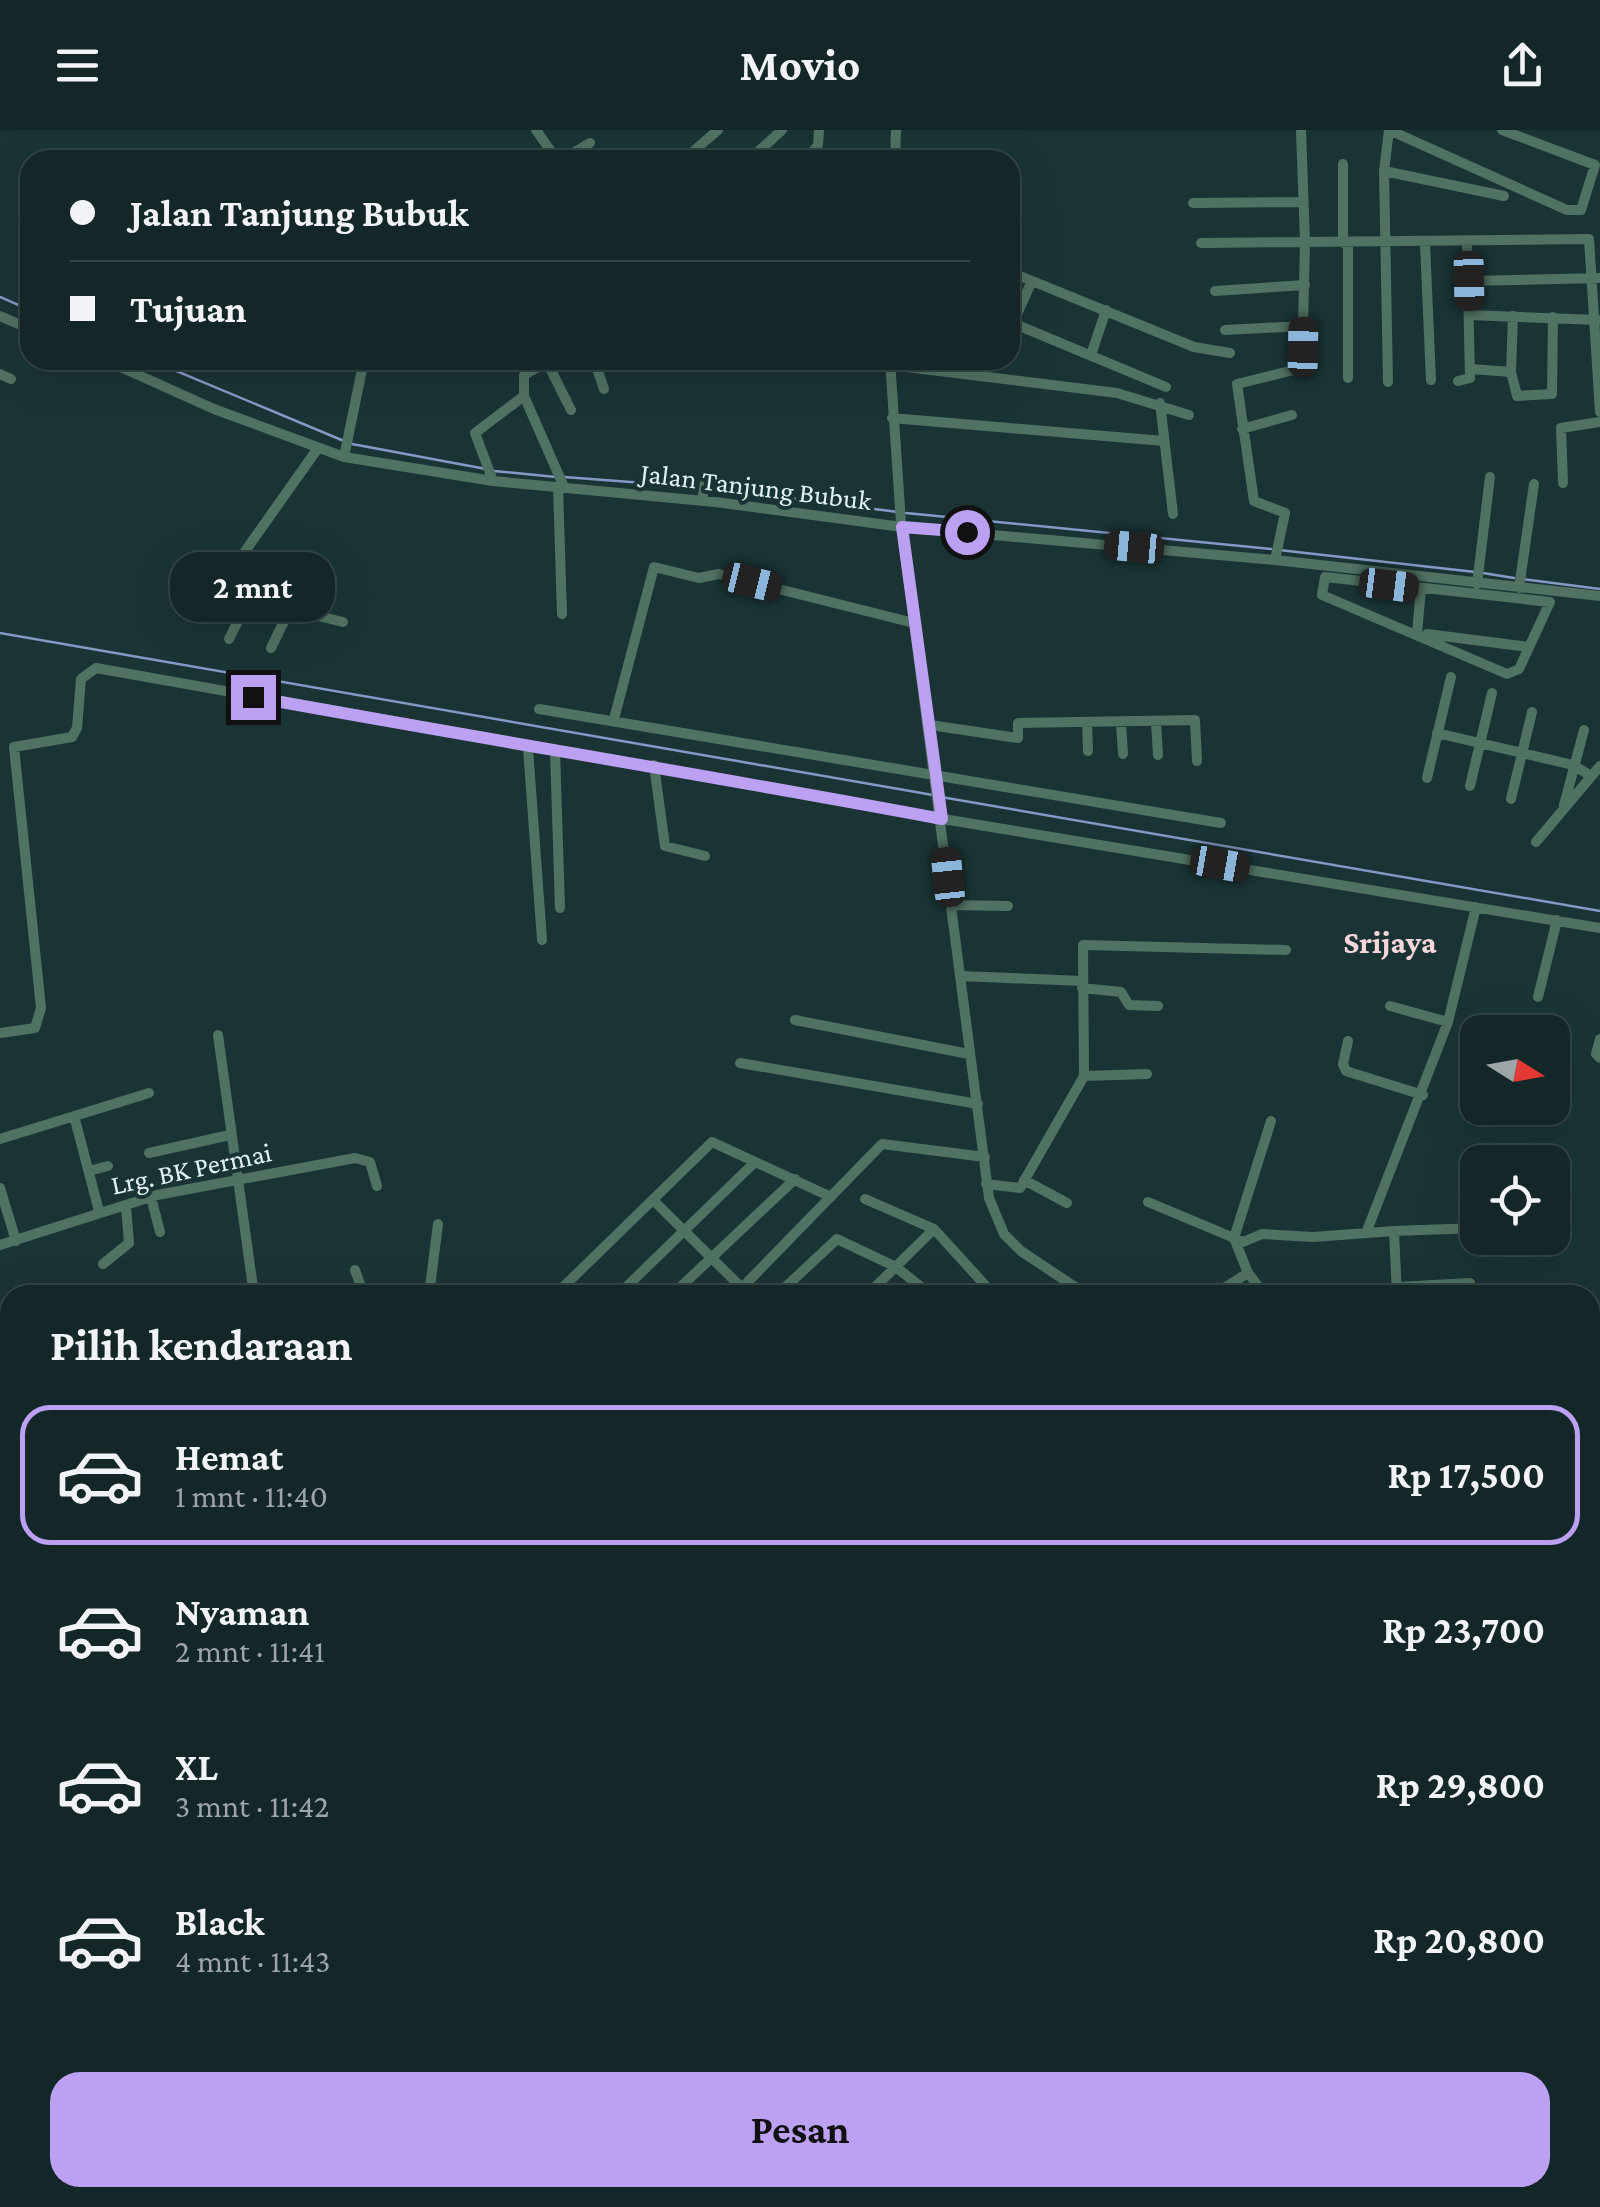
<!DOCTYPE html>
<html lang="id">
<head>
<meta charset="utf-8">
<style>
	:root { --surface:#142728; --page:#1d2f30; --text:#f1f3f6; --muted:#9da5a8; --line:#334445; --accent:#bca0f2 }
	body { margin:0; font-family:"Crimson Pro",serif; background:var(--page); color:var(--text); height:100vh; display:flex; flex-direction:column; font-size:38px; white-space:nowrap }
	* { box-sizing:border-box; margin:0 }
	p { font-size:32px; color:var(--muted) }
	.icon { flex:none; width:55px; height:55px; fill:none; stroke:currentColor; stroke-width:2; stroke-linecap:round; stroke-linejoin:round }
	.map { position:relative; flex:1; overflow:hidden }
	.panel { position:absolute; left:0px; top:1155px; width:1600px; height:922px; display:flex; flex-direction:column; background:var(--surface); border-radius:30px 30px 0 0; box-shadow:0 10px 40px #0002,0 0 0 2px var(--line) }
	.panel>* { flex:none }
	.guide { position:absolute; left:20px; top:20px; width:1000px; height:220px; border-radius:30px; box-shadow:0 10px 40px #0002,0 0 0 2px var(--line); display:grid; align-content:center; height:220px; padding:0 50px; background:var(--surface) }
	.needle { width:65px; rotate:101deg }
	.fabs { position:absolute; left:1460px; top:885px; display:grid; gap:20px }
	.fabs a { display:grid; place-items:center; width:110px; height:110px; border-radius:20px; background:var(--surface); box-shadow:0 10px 40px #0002,0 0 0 2px var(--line); font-size:50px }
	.end { position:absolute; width:45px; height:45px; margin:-22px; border:12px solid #bca0f2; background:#111; box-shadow:0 0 0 5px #111 }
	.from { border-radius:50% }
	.bubble { position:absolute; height:70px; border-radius:30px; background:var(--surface); box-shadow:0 10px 40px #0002,0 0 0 2px var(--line); font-size:32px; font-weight:700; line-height:70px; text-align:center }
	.car { position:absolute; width:30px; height:60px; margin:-30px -15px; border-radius:12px; box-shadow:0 0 8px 2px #0007; background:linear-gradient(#222 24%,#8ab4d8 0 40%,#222 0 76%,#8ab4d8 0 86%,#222 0) }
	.guide b { display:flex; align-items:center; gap:35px; height:95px; font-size:38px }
	.guide b+b { border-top:2px solid var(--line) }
	.guide i { width:25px; height:25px; background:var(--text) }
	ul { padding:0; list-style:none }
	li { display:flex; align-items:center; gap:30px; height:140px; margin:0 20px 15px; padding:0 30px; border:5px solid transparent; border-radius:30px }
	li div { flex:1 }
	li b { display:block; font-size:38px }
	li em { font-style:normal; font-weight:700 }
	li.current { border-color:var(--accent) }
	li>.icon { width:90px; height:90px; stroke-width:1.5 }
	h2 { padding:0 50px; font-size:45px; line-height:120px }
	.action { display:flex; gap:20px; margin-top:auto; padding:20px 50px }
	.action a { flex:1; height:115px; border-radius:30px; background:var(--accent); color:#111; font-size:40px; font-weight:700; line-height:115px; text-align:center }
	header { display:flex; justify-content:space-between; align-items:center; height:130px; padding:0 50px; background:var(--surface); font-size:45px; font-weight:700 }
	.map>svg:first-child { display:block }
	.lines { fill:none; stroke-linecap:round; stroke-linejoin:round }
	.stream { stroke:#8499c6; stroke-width:2.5 }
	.street { stroke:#507262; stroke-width:10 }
	.highway { stroke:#74cda6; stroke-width:18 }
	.route { stroke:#bca0f2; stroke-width:12 }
	.labels { text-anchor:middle; stroke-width:8; stroke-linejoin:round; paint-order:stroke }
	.street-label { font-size:28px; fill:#e2f2f2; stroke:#1a3435 }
	.quarter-label { font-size:32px; font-weight:bold; fill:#f9d6d9; stroke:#1a3435 }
</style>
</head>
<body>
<header><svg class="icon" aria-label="menu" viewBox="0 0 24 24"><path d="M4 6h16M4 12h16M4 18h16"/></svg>Movio<svg class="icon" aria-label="share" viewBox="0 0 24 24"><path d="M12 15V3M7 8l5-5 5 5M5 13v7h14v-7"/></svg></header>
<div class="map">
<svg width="1600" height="2077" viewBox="0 0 1600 2077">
	<rect width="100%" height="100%" fill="#1a3435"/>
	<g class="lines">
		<path class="stream" d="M0,167L30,180
			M150,230L344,311
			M352,314L486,339
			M494,341L556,347
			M564,347L697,357
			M708,358L898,382
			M906,383L1271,419
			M1279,420L1475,442
			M1483,443L1514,448
			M1522,449L1600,459
			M0,503L933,665
			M941,667L1600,781
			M1590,1506L1600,1489
			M1590,1714L1600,1712
			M1590,1768L1600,1766
			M0,1920L10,1926
			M543,2068L546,2077
			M1589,2068L1590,2077
			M122,2077L124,2068"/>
		<path class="street" d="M536,0L557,30
			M1301,0L1305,112L1589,109L1600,282
			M1389,0L1567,80H1581L1595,35L1502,0
			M689,25L718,0
			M561,30L590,13
			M749,30L782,0
			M806,30L818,15L819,0
			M895,30L896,0
			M1343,34V113
			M1384,41L1504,66
			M1193,73L1301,72
			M1201,113L1305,112L1302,238L1237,254L1254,371L1285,383L1275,430
			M1425,114L1431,250
			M1010,142L1194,217L1230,223
			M1469,151L1599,148
			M1215,161L1305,155
			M1469,185L1598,190
			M0,186L30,199
			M1010,192L1166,257
			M1013,193L1032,151
			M1225,200L1303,196
			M1091,225L1106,180
			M105,230L214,279L344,327L493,351L715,372L902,397L1275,430L1600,466
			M401,230L405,237L426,230
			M546,230L571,280
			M594,230L604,259
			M890,230L901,393L989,1068L1004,1104L1021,1121L1087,1165
			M890,235L1117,263L1189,285
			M1471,239L1511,242L1517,266L1552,264L1553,187
			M1511,242L1513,186
			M0,244L11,249
			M1348,248V113
			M1458,251L1470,248L1467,114
			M1388,252L1384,41L1389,0
			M524,266L564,357
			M1160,273L1173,384
			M892,288L1164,311
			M1242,299L1292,285
			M344,327L364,230
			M493,351L475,303L524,266V245L551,230
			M1563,353L1561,298L1600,292
			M558,357L562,484
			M702,370L706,347
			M1325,447L1550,472L1519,539L1507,544L1322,465Z
			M1477,454L1490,347
			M1519,458L1534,354
			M290,479L343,492
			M1417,503L1421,459
			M1427,504L1529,517
			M229,509L250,467
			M271,518L290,479L235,462L229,444L318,318
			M539,579L1221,693
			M614,589L654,437L699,448L719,444L914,493
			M1087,592L1088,621
			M1121,592L1123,624
			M1156,592L1158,625
			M930,595L1018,608V593L1195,590L1197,631
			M1437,603L1573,635L1591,646
			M528,618L542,810
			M555,621L560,778
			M654,635L665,716L705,726
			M1427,648L1451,547
			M1470,656L1492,563
			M1511,669L1532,582
			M1564,675L1584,600
			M1536,712L1600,636
			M952,775L1008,776
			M960,846L1082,851
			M1082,858L1121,862L1129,875L1158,876
			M1538,867L1557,790
			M1390,876L1448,892
			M795,890L969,924
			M0,903L35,898L41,878L14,617L72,607L77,598L81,549L96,538L943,689L1600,798
			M218,905L254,1165
			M1600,909L1596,924L1600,928
			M1348,911L1343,934L1346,941L1423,965
			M740,933L978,974
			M1084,946L1147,944
			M74,986L99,1081
			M1271,991L1234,1108L1243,1112L1262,1104L1313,1107L1394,1101L1397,1165
			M0,1009L149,963
			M149,1023L230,1005
			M89,1041L108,1036
			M1024,1050L1067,1073
			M986,1054L1020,1058L1084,946L1083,815L1286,820
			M0,1058L16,1111
			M151,1067L160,1102
			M865,1069L934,1099L994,1165
			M655,1072L742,1158
			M1148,1072L1234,1108L1248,1143L1265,1165
			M1394,1101L1478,1098
			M1366,1103L1448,892L1476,777
			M0,1115L157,1065L355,1028L370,1032L377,1056
			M103,1134L129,1113L126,1076
			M355,1140L364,1165
			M1397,1157L1470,1153
			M429,1165L438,1094
			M555,1165L712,1012L831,1067
			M618,1165L755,1032
			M672,1165L795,1049
			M735,1165L882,1014L985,1027
			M777,1165L837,1109L896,1137L931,1165
			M867,1165L934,1099
			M1213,1165L1248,1143
			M0,1199H10
			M1590,1213L1600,1208
			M1590,1257L1600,1253
			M0,1298L10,1297
			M1590,1312L1600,1330
			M1590,1459L1600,1457
			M0,1562L10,1554
			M0,1662L10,1673
			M1590,1893L1600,1891
			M0,1911L10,1919
			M1590,1950L1600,1948
			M0,1963L8,1959
			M1590,2029L1595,2028
			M137,2068V2077
			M576,2068L582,2076L612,2068
			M656,2068L662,2077
			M1295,2068V2077
			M1437,2068L1438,2077
			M178,2077V2068
			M424,2077L432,2068
			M685,2077L708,2068"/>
		<path class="highway" d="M1590,1724L1600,1723
			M1590,1740L1600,1738
			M0,1786H10
			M0,1808H10
			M1236,2068L1239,2077"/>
	</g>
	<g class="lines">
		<path class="route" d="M253,567C483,609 713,646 942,689L902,397L967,402"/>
	</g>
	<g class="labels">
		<g class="street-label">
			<text transform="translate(756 356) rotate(7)" y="10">Jalan Tanjung Bubuk</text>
			<text transform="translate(191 1038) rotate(-12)" y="10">Lrg. BK Permai</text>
		</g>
		<g class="quarter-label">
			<text x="1390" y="823">Srijaya</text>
		</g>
	</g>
</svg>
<div class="fabs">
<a><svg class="needle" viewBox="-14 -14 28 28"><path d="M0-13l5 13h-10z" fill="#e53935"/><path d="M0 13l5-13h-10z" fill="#9da5a8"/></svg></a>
<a><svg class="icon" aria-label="locate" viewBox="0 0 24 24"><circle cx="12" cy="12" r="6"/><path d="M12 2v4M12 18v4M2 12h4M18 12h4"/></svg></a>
</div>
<i class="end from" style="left:967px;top:402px"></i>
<i class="end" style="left:253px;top:567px"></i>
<div class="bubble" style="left:170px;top:422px;width:165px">2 mnt</div>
<i class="car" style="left:1469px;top:151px;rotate:179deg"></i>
<i class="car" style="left:1303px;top:217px;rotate:1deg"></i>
<i class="car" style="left:1134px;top:417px;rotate:275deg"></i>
<i class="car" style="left:752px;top:452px;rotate:104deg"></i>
<i class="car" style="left:1389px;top:455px;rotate:97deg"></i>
<i class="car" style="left:1220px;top:734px;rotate:100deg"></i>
<i class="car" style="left:948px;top:747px;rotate:354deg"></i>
<div class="guide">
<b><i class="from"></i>Jalan Tanjung Bubuk</b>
<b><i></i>Tujuan</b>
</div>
<section class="panel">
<h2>Pilih kendaraan</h2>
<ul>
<li class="current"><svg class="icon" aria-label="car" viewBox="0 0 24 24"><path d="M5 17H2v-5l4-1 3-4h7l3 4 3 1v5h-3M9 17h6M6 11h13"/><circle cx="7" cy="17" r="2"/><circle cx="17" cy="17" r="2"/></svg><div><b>Hemat</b><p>1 mnt · 11:40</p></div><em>Rp 17,500</em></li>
<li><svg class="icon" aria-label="car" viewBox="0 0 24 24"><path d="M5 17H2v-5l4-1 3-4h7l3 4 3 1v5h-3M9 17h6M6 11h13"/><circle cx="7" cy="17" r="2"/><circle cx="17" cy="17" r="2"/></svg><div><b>Nyaman</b><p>2 mnt · 11:41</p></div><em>Rp 23,700</em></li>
<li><svg class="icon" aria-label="car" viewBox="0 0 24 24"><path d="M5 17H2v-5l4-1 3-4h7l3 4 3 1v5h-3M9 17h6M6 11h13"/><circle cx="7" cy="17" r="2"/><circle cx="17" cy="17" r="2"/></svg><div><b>XL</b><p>3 mnt · 11:42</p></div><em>Rp 29,800</em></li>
<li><svg class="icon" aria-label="car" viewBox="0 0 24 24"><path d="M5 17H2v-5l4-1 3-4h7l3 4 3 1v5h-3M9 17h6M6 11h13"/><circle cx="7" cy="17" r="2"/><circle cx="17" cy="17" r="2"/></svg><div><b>Black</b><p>4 mnt · 11:43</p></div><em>Rp 20,800</em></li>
</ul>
<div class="action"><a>Pesan</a></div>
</section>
</div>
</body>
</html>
